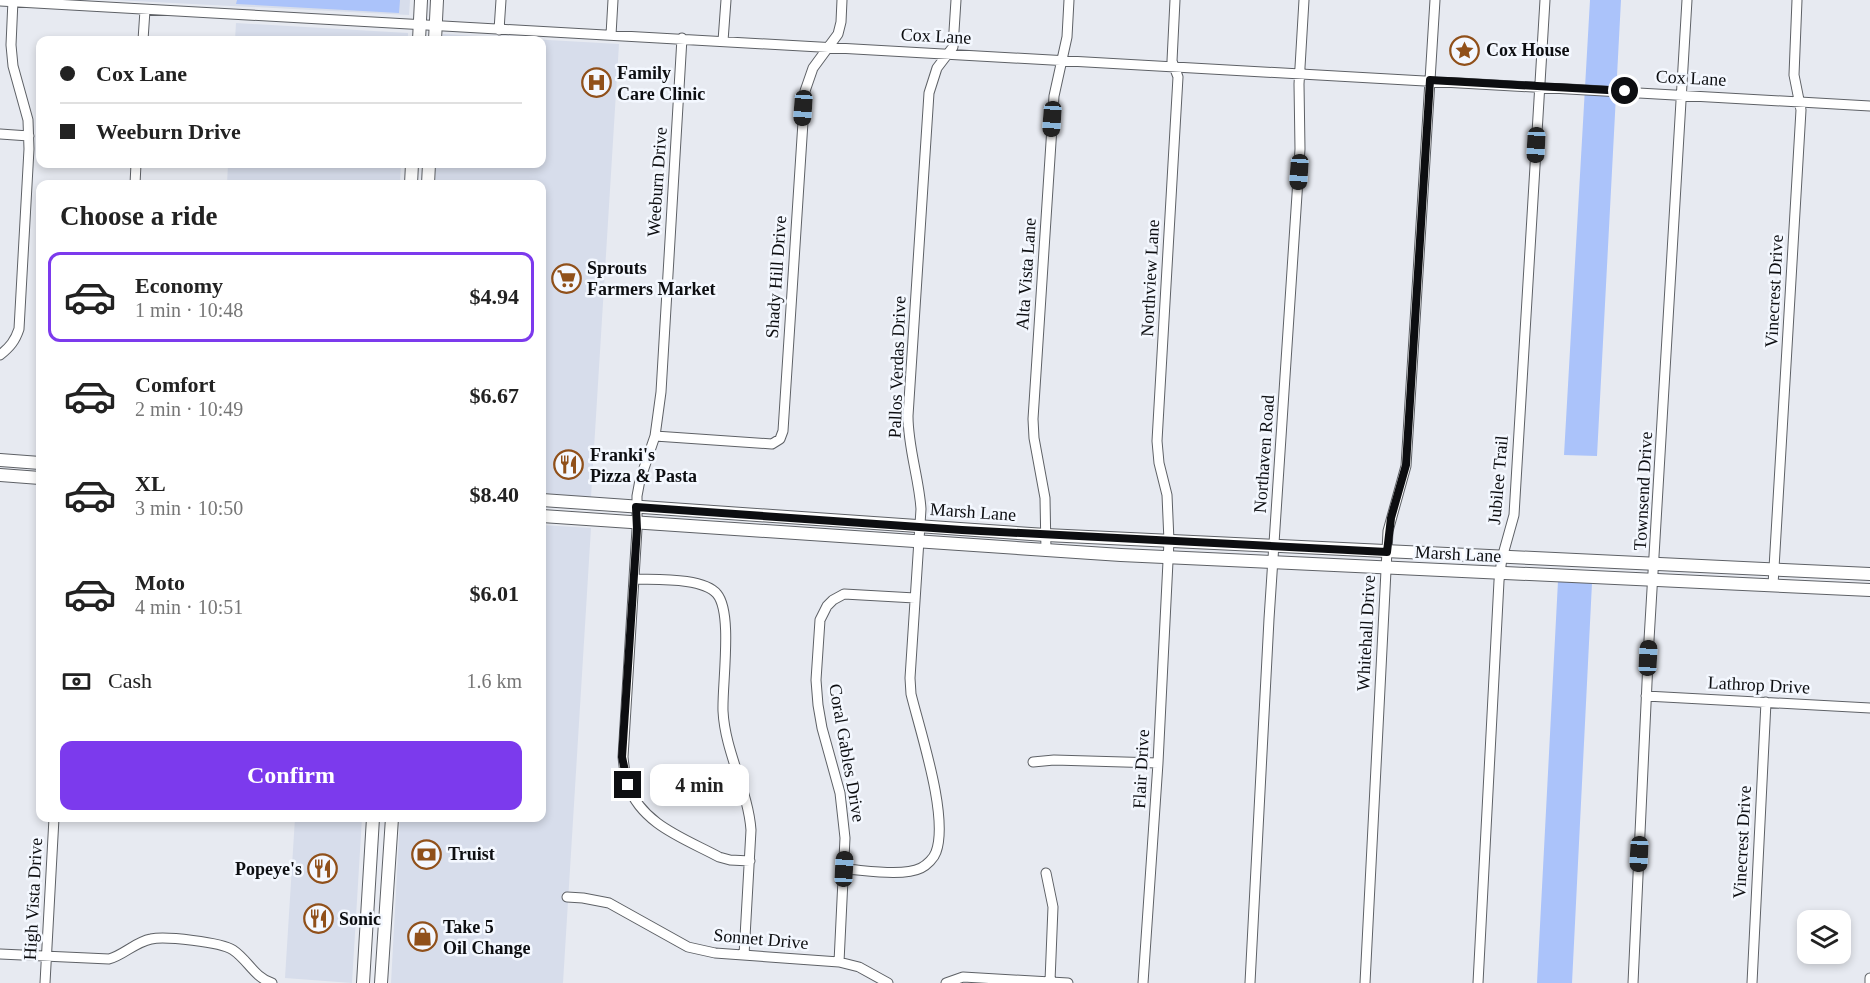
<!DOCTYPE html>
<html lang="en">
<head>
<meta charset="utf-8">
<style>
	:root { --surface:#fff; --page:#f2f2f2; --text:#222; --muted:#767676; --line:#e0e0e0; --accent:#7c3aed }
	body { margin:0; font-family:Georgia,serif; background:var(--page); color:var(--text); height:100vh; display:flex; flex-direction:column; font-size:22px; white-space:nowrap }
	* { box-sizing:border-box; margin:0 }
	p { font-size:20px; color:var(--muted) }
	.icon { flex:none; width:33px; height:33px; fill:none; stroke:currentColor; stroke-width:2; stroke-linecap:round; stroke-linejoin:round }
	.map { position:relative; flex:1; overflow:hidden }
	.sheet { position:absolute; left:36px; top:180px; width:510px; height:642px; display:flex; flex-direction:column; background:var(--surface); border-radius:12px; box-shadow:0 3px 9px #0003 }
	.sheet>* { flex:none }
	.guide { position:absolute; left:36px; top:36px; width:510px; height:132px; border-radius:12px; box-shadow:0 3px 9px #0003; display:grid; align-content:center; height:132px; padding:0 24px; background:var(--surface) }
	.fabs { position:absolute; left:1797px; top:910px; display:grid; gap:12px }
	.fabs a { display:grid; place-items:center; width:54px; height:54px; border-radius:12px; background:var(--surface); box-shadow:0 3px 9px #0003; font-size:30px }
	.end { position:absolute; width:27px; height:27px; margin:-14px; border:8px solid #0d0e11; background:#fff; box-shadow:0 0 0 3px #fff }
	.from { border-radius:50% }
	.bubble { position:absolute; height:42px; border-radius:12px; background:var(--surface); box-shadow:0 3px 9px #0003; font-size:20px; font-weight:800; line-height:42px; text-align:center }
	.car { position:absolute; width:18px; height:36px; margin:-18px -9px; border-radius:8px; box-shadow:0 0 4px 2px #0007; background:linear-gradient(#222 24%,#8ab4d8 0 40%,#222 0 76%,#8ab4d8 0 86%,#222 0) }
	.guide b { display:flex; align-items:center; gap:21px; height:57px; font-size:22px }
	.guide b+b { border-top:2px solid var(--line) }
	.guide i { width:15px; height:15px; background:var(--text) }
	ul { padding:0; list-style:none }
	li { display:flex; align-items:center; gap:18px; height:90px; margin:0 12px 9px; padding:0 12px; border:3px solid transparent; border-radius:12px }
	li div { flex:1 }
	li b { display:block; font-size:22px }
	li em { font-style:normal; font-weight:800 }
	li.on { border-color:var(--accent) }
	li>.icon { width:54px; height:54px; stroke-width:1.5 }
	h2 { padding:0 24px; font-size:27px; line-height:72px }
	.pay { display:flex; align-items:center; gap:15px; height:66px; padding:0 24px; font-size:22px }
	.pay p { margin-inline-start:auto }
	.button { display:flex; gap:12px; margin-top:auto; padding:12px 24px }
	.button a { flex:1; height:69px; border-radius:12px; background:var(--accent); color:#fff; font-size:24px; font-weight:800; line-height:69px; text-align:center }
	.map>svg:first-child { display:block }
	.built { fill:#d7ddeb }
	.green { fill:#abc3fa }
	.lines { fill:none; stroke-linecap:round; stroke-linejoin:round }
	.minor-casing { stroke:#5e6166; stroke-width:11 }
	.major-casing { stroke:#5e6166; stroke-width:14 }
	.minor { stroke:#fff; stroke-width:9 }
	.major { stroke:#fff; stroke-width:12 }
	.route { stroke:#0d0e11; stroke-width:8 }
	.labels { text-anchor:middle; stroke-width:5; stroke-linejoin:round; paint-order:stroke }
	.street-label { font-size:18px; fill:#0d0e11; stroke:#f4f8ff }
	.poi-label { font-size:18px; font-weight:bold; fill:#0d0e11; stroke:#f4f8ff; text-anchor:start }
</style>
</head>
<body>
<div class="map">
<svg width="1870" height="983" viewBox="0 0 1870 983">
	<rect width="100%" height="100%" fill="#e7eaf1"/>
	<path class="built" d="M114,0H410L409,15Z
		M236,23L408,33V40H235Z
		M443,34L619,44L591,497L542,493V184H435L436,164H542V40H442Z
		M228,164H401L400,184H227Z
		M542,525L591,528L563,983H391L400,818H542Z
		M295,818H362L352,983L285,978Z"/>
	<path class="green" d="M237,0H400L399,13L236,4Z
		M1590,0H1621L1597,456L1564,455Z
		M1558,581L1592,583L1572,983H1537Z"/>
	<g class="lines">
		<defs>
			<path id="minor" d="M0,1L1870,106
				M499,30L501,0
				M611,35L613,0
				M682,38L661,392L655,436L640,480L637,496V529L623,757C624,767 625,777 628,785C642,825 686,839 719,857L730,860L750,861
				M143,40L145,10
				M723,41L726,0
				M0,134L29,136
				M135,184L136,164
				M0,355C10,347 15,341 19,329L29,149L28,120L13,66L11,45L13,0
				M655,436L772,444L780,439L783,431L805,91L813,68L838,34L841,22L842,0
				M1046,551L1045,498L1034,438L1033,419L1054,96L1067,37L1069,0
				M634,579C655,580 703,577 717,594C733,613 722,684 723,711C725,752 748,790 751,830L744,955
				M1773,585L1801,110L1794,75L1797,0
				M1646,696L1870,708
				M1033,762L1054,760L1158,763
				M844,869C864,870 903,877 921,868C927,865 934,858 936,852C949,817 920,731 911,694L910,678L921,509C919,478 908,448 908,416L929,93L937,68L953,47L956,0
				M1046,873L1053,907L1050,981
				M567,897L583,898L609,903L688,947L715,953L839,962L859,967L888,983
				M0,954L109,959C124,955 135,942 151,939C165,936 221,942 233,950C248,960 254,977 272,983
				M839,962L845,838L840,793L822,728L818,705L816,680L820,620L827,606L833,600L844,594L915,598
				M45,983L54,818
				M946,983L963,977L1068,983
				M1143,983L1158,763L1169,541L1167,495L1159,463L1157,441L1178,77L1172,61L1175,0
				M1250,983L1269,619L1300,149L1299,84L1304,0
				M1365,983L1388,531L1406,466L1435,0
				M1478,983L1499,581L1502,558L1514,515L1545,0
				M1633,983L1649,640L1687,0
				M1752,983L1766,702
				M1870,983V978"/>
			<path id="major" d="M419,40L421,0
				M435,40L437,0
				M411,184L412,164
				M428,184L429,164
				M0,460L40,463
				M0,475L40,478
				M542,500L1046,535L1870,574
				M542,516L1121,555L1870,590
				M363,983L373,818
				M381,983L392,818"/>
		</defs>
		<use href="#minor" class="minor-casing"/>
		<use href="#major" class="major-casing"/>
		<use href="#minor" class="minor"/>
		<use href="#major" class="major"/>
	</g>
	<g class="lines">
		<path class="route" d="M628,785L622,757L637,529L636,507L962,530L1387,552L1391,518L1406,465L1430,80L1625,91"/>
	</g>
	<defs>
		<symbol id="sight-ring" viewBox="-11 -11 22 22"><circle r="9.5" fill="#f4f8ff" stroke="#90501a" stroke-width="1.5"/><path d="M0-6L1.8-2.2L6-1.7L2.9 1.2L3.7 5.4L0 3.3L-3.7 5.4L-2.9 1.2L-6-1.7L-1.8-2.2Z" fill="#90501a"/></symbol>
		<symbol id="hospital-ring" viewBox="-11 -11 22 22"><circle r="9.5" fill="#f4f8ff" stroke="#90501a" stroke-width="1.5"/><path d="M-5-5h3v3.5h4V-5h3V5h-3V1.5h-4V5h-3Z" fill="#90501a"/></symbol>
		<symbol id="supermarket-ring" viewBox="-11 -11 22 22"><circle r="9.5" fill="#f4f8ff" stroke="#90501a" stroke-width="1.5"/><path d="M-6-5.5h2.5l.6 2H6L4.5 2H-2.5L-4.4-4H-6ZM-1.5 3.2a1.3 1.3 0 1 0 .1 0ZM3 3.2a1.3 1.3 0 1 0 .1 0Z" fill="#90501a"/></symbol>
		<symbol id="restaurant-ring" viewBox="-11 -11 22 22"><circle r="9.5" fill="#f4f8ff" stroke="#90501a" stroke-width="1.5"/><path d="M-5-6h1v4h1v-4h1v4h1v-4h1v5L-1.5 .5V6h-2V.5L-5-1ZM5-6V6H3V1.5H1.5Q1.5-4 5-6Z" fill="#90501a"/></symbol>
		<symbol id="bank-ring" viewBox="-11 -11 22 22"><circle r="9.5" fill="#f4f8ff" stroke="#90501a" stroke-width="1.5"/><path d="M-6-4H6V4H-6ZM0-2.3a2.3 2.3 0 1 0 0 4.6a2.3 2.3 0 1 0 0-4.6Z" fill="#90501a"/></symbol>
		<symbol id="shop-ring" viewBox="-11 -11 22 22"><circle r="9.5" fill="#f4f8ff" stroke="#90501a" stroke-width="1.5"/><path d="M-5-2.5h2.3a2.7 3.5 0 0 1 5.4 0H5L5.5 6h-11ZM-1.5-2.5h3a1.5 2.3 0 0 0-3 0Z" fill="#90501a"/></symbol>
	</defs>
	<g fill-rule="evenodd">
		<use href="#sight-ring" x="1448" y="34" width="33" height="33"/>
		<use href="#hospital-ring" x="580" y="66" width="33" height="33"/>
		<use href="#supermarket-ring" x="550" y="262" width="33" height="33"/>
		<use href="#restaurant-ring" x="552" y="448" width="33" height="33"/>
		<use href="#bank-ring" x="410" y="838" width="33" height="33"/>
		<use href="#restaurant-ring" x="306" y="852" width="33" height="33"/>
		<use href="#restaurant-ring" x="302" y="902" width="33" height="33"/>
		<use href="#shop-ring" x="406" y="920" width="33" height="33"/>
	</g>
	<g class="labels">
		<g class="street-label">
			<text transform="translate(936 36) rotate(3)" y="6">Cox Lane</text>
			<text transform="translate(1691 78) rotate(3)" y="6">Cox Lane</text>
			<text transform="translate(657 182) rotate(-86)" y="6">Weeburn Drive</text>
			<text transform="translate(1026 274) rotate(-86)" y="6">Alta Vista Lane</text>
			<text transform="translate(776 277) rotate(-86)" y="6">Shady Hill Drive</text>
			<text transform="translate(1150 278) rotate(-87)" y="6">Northview Lane</text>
			<text transform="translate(1774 291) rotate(-87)" y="6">Vinecrest Drive</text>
			<text transform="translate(897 367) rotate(-88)" y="6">Pallos Verdas Drive</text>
			<text transform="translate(1264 454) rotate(-86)" y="6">Northaven Road</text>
			<text transform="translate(1498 480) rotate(-85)" y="6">Jubilee Trail</text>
			<text transform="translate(1643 491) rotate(-87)" y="6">Townsend Drive</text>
			<text transform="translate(973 512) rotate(4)" y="6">Marsh Lane</text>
			<text transform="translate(1458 554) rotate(3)" y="6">Marsh Lane</text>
			<text transform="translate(1366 633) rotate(-87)" y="6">Whitehall Drive</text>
			<text transform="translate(1759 685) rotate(3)" y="6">Lathrop Drive</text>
			<text transform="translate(847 753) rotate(80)" y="6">Coral Gables Drive</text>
			<text transform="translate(1141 769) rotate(-87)" y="6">Flair Drive</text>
			<text transform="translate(1742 842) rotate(-87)" y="6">Vinecrest Drive</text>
			<text transform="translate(33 899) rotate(-87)" y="6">High Vista Drive</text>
			<text transform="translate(761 939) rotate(5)" y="6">Sonnet Drive</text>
		</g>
		<g class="poi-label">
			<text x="1486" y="56">Cox House</text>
			<text x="617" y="79">Family<tspan x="617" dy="21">Care Clinic</tspan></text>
			<text x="587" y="274">Sprouts<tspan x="587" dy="21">Farmers Market</tspan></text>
			<text x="590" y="461">Franki's<tspan x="590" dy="21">Pizza &amp; Pasta</tspan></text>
			<text x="448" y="860">Truist</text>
			<text x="302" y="875" text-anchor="end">Popeye's</text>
			<text x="339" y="925">Sonic</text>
			<text x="443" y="933">Take 5<tspan x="443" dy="21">Oil Change</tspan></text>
		</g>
	</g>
</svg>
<div class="fabs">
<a><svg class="icon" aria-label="layers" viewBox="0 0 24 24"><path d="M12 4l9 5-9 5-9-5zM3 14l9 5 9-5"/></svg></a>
</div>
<i class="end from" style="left:1625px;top:91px"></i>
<i class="end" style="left:628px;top:785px"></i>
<div class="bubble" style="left:650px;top:764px;width:99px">4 min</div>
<i class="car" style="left:803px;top:108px;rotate:184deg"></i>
<i class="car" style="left:1052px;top:119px;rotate:184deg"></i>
<i class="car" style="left:1536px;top:145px;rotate:183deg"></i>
<i class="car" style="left:1299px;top:172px;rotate:184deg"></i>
<i class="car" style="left:1648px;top:658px;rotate:3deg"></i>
<i class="car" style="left:1639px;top:854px;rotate:183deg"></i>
<i class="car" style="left:844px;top:869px;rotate:3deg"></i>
<div class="guide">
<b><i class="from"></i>Cox Lane</b>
<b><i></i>Weeburn Drive</b>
</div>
<section class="sheet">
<h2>Choose a ride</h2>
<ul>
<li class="on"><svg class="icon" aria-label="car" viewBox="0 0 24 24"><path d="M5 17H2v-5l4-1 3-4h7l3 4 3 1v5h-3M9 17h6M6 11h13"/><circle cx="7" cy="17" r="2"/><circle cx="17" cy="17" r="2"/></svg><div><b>Economy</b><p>1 min · 10:48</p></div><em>$4.94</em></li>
<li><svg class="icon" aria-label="car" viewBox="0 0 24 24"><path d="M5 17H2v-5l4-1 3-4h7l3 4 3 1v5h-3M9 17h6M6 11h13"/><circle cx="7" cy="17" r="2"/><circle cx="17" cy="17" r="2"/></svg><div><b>Comfort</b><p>2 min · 10:49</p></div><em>$6.67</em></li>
<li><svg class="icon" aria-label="car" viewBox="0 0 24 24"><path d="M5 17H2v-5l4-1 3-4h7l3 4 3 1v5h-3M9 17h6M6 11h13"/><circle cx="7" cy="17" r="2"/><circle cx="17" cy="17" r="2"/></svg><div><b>XL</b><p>3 min · 10:50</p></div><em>$8.40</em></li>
<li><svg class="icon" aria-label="car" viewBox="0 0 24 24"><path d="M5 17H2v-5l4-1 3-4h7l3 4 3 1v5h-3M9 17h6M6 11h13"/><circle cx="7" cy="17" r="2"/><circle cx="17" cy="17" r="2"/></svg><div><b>Moto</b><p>4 min · 10:51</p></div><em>$6.01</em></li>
</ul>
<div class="pay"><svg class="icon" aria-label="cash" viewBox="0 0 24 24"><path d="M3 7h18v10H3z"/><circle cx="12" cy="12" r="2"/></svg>Cash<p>1.6 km</p></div>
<div class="button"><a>Confirm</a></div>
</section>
</div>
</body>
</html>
